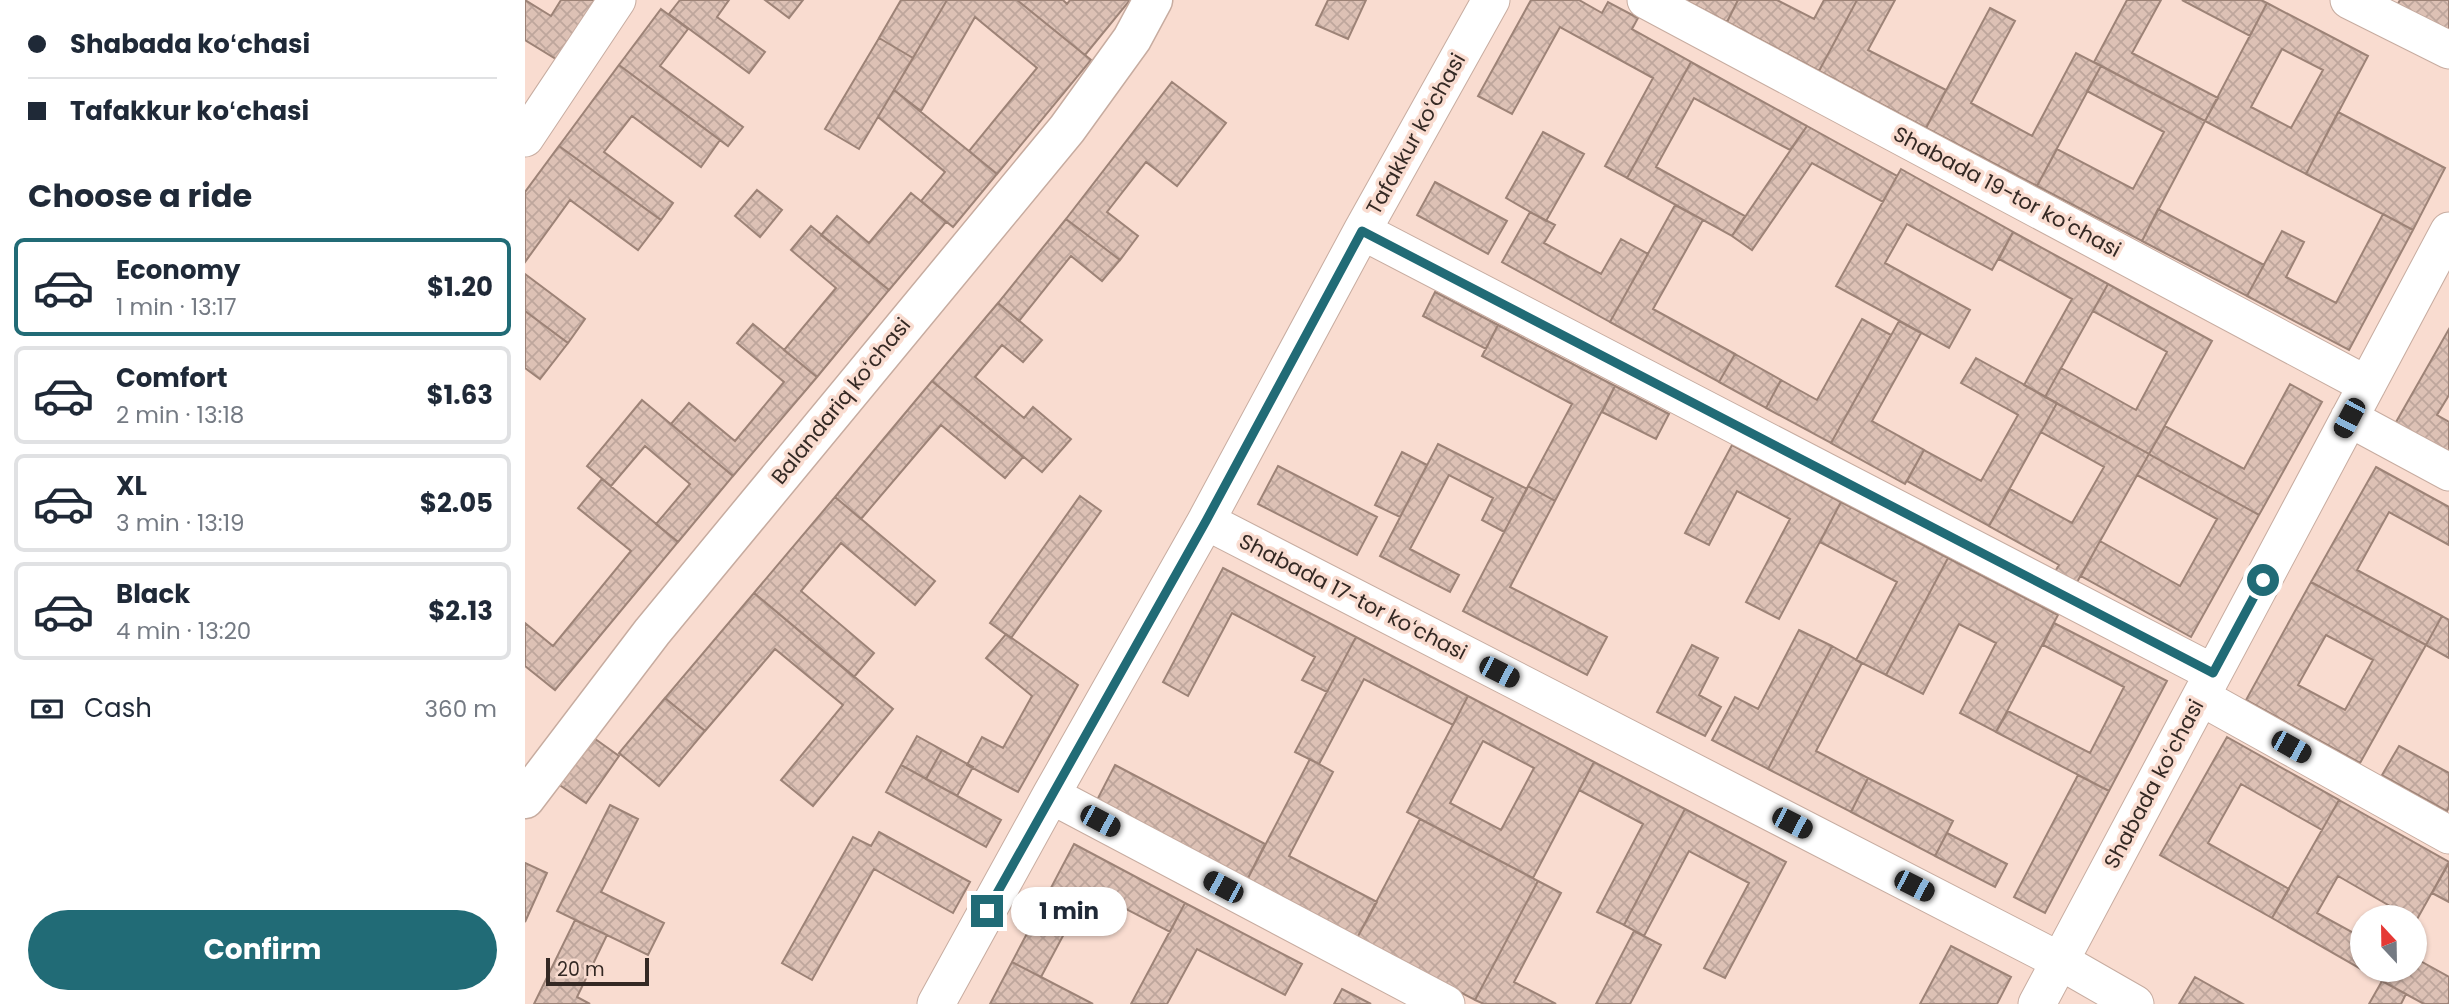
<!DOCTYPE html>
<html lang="en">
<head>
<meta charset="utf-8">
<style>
	:root { --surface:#fff; --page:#f2f2f3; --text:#1f2937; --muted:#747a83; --line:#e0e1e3; --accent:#216b76 }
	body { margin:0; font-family:Poppins,sans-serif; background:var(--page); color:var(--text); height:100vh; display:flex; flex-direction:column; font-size:26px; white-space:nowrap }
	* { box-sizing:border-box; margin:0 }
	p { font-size:23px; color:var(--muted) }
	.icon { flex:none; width:38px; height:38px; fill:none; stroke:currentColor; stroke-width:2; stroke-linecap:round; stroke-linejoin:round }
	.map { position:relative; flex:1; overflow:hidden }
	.sheet { display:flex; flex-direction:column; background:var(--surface); width:525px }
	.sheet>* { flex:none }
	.top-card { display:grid; align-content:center; height:154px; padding:0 28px; background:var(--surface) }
	.needle { width:46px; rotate:338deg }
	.controls { position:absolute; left:1825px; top:905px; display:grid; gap:14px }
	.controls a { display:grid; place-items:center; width:77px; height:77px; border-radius:50%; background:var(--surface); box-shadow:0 2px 5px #0004; font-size:35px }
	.scale { position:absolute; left:21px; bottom:18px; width:103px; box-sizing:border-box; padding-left:7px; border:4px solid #342924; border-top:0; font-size:19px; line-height:24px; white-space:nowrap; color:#342924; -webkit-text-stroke:5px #f9dcd0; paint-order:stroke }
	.end { position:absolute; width:32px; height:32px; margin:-16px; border:9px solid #216b76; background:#fff; box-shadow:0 0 0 4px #fff }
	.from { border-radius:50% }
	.bubble { position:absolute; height:49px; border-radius:24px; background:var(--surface); box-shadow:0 2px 5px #0004; font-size:23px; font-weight:700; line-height:49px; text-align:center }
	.car { position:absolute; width:21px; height:42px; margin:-21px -10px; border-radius:9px; box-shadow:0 0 5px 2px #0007; background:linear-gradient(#222 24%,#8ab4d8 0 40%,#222 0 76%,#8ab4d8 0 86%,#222 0) }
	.top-card b { display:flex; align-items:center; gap:24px; height:66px; font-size:26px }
	.top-card b+b { border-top:2px solid var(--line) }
	.top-card i { width:18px; height:18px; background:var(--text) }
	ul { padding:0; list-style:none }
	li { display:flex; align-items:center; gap:21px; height:98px; margin:0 14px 10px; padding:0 14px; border:4px solid var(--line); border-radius:10px }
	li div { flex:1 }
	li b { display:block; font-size:26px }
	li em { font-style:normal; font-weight:700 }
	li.on { border-color:var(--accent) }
	li>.icon { width:63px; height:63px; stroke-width:1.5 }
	h2 { padding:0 28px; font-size:32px; line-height:84px }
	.pay { display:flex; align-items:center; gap:18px; height:77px; padding:0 28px; font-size:26px }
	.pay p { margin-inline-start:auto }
	.button { display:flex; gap:14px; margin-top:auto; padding:14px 28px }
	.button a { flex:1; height:80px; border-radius:42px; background:var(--accent); color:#fff; font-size:28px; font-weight:700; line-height:80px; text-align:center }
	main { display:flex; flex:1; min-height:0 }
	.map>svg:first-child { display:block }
	.building { fill:url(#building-cross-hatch); stroke:#9d8377; stroke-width:2; fill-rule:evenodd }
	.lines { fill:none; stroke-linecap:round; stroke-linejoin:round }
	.minor-casing { stroke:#c7aca0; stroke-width:39 }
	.tertiary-casing { stroke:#c7aca0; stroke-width:41 }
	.minor { stroke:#fff; stroke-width:37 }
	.tertiary { stroke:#fff; stroke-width:38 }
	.route { stroke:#216b76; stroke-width:9 }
	.labels { text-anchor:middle; stroke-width:7; stroke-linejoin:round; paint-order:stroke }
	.street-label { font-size:21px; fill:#342924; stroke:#f9dcd0 }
</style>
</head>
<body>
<main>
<section class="sheet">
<div class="top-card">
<b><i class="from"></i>Shabada koʻchasi</b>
<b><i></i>Tafakkur koʻchasi</b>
</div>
<h2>Choose a ride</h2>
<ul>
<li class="on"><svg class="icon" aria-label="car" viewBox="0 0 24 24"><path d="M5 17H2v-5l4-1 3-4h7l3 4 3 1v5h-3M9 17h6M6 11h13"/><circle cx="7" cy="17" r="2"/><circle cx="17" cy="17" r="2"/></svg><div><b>Economy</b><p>1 min · 13:17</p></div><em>$1.20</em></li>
<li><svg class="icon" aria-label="car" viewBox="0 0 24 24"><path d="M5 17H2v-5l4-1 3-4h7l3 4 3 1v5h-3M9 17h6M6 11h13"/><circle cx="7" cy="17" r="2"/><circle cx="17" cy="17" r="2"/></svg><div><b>Comfort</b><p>2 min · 13:18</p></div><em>$1.63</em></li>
<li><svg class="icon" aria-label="car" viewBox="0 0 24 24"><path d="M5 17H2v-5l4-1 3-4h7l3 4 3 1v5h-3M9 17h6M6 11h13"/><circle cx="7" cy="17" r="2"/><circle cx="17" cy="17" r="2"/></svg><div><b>XL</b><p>3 min · 13:19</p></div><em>$2.05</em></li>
<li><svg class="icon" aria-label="car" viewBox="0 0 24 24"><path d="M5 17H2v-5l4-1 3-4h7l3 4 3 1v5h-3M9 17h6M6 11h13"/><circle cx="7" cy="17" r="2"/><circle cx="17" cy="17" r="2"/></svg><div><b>Black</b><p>4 min · 13:20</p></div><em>$2.13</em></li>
</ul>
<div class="pay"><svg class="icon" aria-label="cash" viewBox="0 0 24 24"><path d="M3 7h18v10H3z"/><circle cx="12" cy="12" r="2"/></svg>Cash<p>360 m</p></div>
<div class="button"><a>Confirm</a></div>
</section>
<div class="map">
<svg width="1924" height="1004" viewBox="0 0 1924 1004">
	<defs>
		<pattern id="building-cross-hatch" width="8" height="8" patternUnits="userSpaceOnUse" patternTransform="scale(1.75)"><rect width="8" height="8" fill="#ddc1b5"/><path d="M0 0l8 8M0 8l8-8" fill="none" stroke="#bea69c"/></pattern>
	</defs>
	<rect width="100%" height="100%" fill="#f9dcd0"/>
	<path class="building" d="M0,0L26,16L36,0H72L34,61L0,40Z
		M155,0H204L192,17L240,52L224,73L144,14Z
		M240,0H278L264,18Z
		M376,0H422L388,58L354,38Z
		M422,0H492L566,60L472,174L444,151L512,68L450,17L396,111L369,90Z
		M492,0H538L542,4L545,0H605L560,55Z
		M803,0H841L823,39L791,25Z
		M1006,0H1054L1077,13L1083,2L1113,18L1107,29L1166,62L1102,178L1080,166L1128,78L1035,27L987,114L953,96Z
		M1160,0H1213L1202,22Z
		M1213,0H1252L1289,19L1299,0H1332L1294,71L1202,22Z
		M1332,0H1370L1343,50L1421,90L1401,128L1294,71Z
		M1602,0H1636L1607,53L1693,98L1680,121L1569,62Z
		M1657,0H1736L1742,3L1725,36Z
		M1875,0H1924V36L1870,9Z
		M1742,3L1843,56L1781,174L1680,121ZM1757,49L1798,70L1766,128L1726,107Z
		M1465,8L1490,21L1446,103L1507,136L1551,53L1576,66L1512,186L1401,128Z
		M136,9L163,29L135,66L218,127L203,146L94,65Z
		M354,38L388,58L334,149L300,129Z
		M1166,62L1282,126L1265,150L1169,98L1131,167L1220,216L1207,236L1102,178Z
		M94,65L195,140L176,167L107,116L79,152L148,203L136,220L34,146Z
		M1576,66L1680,121L1617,241L1512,186L1532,149L1608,189L1639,132L1562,91Z
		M647,82L701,123L652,186L621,162L582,212L613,236L595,260L541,219Z
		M369,90L472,174L428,227L396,201L420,172L353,117Z
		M1813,112L1920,168L1888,230L1781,174Z
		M1282,126L1372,176L1358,202L1287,163L1227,250L1207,236Z
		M1018,132L1059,154L1021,221L981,198Z
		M34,146L136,220L113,250L45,200L0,262V192Z
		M1376,169L1488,232L1467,270L1382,224L1360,263L1445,310L1424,348L1311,286Z
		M910,182L982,221L963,254L892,215Z
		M232,190L257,210L235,237L210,216Z
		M386,193L421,222L364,290L296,235L312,216L344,243Z
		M1150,205L1178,220L1128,309L1210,354L1194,382L1085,322Z
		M1633,209L1739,265L1722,296L1617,241Z
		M1005,212L1030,225L1019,243L1076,274L1096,239L1123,254L1085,322L977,262Z
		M1858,214L1888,230L1824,350L1722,296L1757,231L1779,242L1761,277L1811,303Z
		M541,219L595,260L577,281L546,256L494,321L473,303Z
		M286,226L364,290L292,377L259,350L311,288L266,250Z
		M1488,232L1583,284L1520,397L1499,385L1547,299L1474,259Z
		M0,274L60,319L43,343L0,311Z
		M1583,284L1687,341L1624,454L1520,397L1536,368L1611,410L1642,352L1568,311Z
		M910,292L973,325L961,349L898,316Z
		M473,303L517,340L498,362L477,345L450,377L499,418L508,407L546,439L517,472L407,381Z
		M0,311L43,343L15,379L0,368Z
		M1337,319L1366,335L1306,443L1241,408L1256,380L1292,400Z
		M1374,321L1396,333L1347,421L1399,450L1380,484L1306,443Z
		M228,324L292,377L208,476L146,424L164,403L210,441L259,382L212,343Z
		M973,325L1090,386L1030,501L1003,486L1047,404L957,356Z
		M1924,329V395L1912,415L1924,422V455L1870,424Z
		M1210,354L1256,380L1241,408L1194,382Z
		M1451,358L1532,403L1464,526L1382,481L1399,450L1456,481L1493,415L1436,383Z
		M407,381L498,457L480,478L416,425L336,519L310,497Z
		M1765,384L1797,402L1734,515L1624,454L1640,426L1719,469Z
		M1090,386L1144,414L1131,439L1077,412Z
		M117,400L208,476L153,542L131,524L165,484L120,446L86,486L62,466Z
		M1532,403L1624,454L1551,584L1529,573L1534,565L1464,526L1485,489L1547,523L1579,467L1516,432Z
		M913,444L1002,489L979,532L957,520L968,498L924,475L885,549L934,575L925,592L855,556Z
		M1207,445L1316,502L1254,619L1221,602L1265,519L1212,491L1184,545L1160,533Z
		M877,452L902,465L875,517L850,505Z
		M1624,454L1734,515L1666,637L1556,576L1575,541L1655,586L1692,519L1612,475Z
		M753,466L852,517L832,555L733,504Z
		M1851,467L1924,507V545L1864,512L1832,570L1917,616L1901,645L1786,582Z
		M77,479L153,542L30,690L0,666V623L28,646L106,551L53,508Z
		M1003,486L1030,501L985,587L1082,637L1062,675L938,611Z
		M555,496L576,511L486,638L465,623Z
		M310,497L410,581L390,605L316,543L276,591L349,653L329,677L229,593Z
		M1316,502L1423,558L1361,675L1331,660L1372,582L1295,542Z
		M1423,558L1533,615L1471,732L1435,713L1471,643L1434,624L1398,694L1361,675Z
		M698,568L831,637L802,692L777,680L790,657L707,613L663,696L638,682Z
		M1786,582L1901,645L1835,763L1721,700ZM1801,635L1848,660L1820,710L1773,685Z
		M229,593L368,709L288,806L256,780L318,705L250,649L180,731L140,698Z
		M1917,616L1924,620V658L1901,645Z
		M1529,623L1642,681L1584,791L1471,732L1483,711L1565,753L1599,687L1518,645Z
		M1274,630L1307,646L1243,769L1187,740L1210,697L1233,709Z
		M481,634L553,685L493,792L442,765L457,737L478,748L507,696L461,658Z
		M831,637L943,696L928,725L839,679L794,764L770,752Z
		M1167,645L1193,658L1174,695L1196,707L1180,736L1132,712Z
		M1307,646L1337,663L1291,751L1343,778L1326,812L1243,769Z
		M943,696L1069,762L1008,878L882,812ZM958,741L1009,768L976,830L925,803Z
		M140,698L180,731L134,786L94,753Z
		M66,736L94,756L61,803L33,784Z
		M392,736L417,750L401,779L376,765Z
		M1702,737L1814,800L1797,830L1716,784L1683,843L1764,889L1747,918L1635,855Z
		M1874,746L1924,773V807L1922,811L1857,775Z
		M417,750L448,767L432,796L401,779Z
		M785,759L808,772L764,856L852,902L832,938L722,880Z
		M1069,762L1160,809L1099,925L1072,912L1118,824L1054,790Z
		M376,765L476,820L461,847L361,792Z
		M590,765L740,844L722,880L571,802Z
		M1553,775L1584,791L1520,913L1489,897Z
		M1343,778L1428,821L1410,856L1326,812Z
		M1814,800L1924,862L1891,921L1890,917H1884L1813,876L1792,913L1838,938V970H1863L1857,981L1747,918Z
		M85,805L113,819L76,892L139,923L123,955L32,911Z
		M1160,809L1261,862L1200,978L1179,968L1224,883L1164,851L1119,936L1099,925Z
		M895,819L1013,881L950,1000L832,938Z
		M354,832L445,882L428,913L349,869L287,980L257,963L328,837L346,846Z
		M1422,833L1482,864L1470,887L1410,856Z
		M549,844L660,903L645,932L563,889L516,977L487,962Z
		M0,863L22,873L0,922Z
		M1924,863V902L1907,893Z
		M1013,881L1036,893L989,982L1031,1004H959L950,1000Z
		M660,903L777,964L760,995L672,949L642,1004H606Z
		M50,920L82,935L52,997L65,1004H9Z
		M1109,931L1136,945L1105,1004H1071Z
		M1426,946L1486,977L1472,1004H1395Z
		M1890,958L1924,977V1004H1899L1857,981L1863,970H1890Z
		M487,962L516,977L568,1004H465Z
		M1670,977L1718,1004H1654Z
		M1857,981L1881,994L1876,1004H1844Z
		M817,989L846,1004H809Z"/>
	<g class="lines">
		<defs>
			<path id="minor" d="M1121,0L1842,385
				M1824,0L1924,50
				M0,138L92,0
				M837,231L1688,673
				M1824,418L1924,472
				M681,521L1535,961L1610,1004
				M1676,697L1924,835
				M526,795L921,1004
				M411,1004L526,795L681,521L837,231L966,0
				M1512,1004L1924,231"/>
			<path id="tertiary" d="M0,799L127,632L542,129L607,39L628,0"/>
		</defs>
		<use href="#minor" class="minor-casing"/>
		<use href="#tertiary" class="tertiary-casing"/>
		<use href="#minor" class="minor"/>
		<use href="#tertiary" class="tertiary"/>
	</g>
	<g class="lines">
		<path class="route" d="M462,911L681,521L837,231L1688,673L1738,580"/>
	</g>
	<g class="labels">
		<g class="street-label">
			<text transform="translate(891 134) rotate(-61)" y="7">Tafakkur koʻchasi</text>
			<text transform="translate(1482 192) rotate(28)" y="7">Shabada 19-tor koʻchasi</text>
			<text transform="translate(316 401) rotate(-51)" y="7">Balandariq koʻchasi</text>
			<text transform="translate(828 597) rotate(27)" y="7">Shabada 17-tor koʻchasi</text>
			<text transform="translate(1629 784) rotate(-62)" y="7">Shabada koʻchasi</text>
		</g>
	</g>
</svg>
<div class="controls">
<a><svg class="needle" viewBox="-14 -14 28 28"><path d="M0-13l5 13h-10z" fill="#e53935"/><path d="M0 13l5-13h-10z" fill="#747a83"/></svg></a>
</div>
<div class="scale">20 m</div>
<i class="end from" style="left:1738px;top:580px"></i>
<i class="end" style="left:462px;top:911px"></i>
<div class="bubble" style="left:486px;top:887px;width:116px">1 min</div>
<i class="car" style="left:1824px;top:418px;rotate:208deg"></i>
<i class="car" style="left:974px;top:672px;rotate:117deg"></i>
<i class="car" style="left:1766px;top:747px;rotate:119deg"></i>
<i class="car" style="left:575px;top:821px;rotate:118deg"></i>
<i class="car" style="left:1267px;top:823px;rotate:117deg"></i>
<i class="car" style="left:1389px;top:886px;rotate:117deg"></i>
<i class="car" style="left:698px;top:887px;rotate:298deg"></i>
</div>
</main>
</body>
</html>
